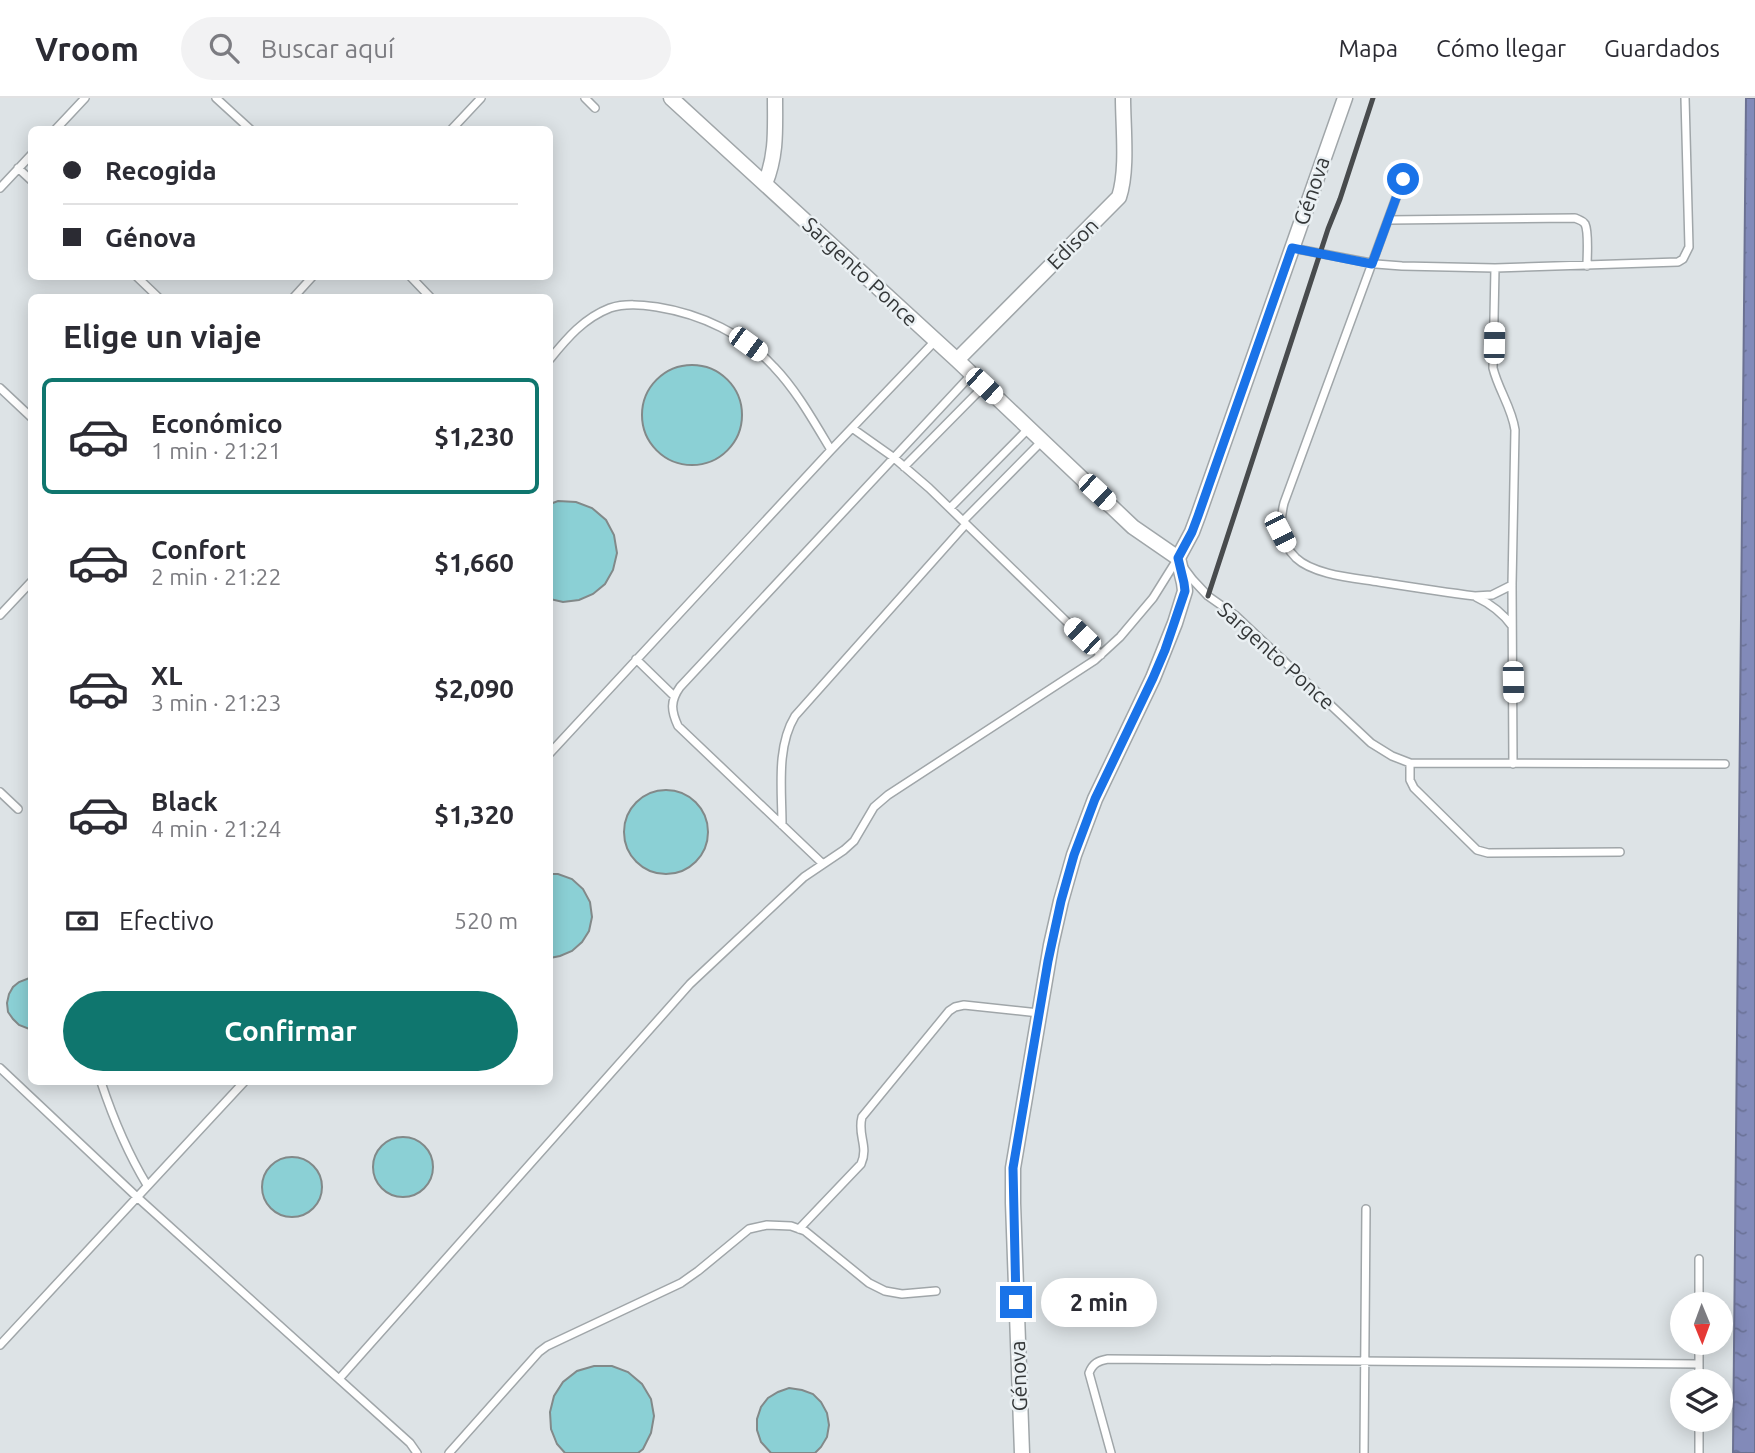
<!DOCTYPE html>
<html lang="es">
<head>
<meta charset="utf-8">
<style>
	:root { --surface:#fff; --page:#f2f2f3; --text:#2b2b33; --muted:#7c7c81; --line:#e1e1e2; --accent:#0f766e }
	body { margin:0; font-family:Ubuntu,sans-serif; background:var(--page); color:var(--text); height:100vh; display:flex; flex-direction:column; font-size:26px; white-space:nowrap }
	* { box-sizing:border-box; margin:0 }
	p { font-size:23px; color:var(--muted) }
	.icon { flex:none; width:38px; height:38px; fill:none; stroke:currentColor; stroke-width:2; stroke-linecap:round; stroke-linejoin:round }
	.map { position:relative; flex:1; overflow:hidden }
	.side { position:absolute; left:28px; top:196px; width:525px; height:791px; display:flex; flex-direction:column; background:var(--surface); border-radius:10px; box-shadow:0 4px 18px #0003 }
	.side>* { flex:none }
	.top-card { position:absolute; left:28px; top:28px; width:525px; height:154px; border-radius:10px; box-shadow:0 4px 18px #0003; display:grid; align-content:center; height:154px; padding:0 35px; background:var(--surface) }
	.needle { width:46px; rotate:179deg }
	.controls { position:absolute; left:1670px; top:1194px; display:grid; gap:14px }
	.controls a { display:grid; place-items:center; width:63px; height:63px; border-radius:50%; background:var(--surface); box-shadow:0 4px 18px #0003; font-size:35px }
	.end { position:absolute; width:32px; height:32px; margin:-16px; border:9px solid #1a73e8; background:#fff; box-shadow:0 0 0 4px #fff }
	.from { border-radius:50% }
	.bubble { position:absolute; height:49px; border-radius:24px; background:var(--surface); box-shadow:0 4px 18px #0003; font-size:23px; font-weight:700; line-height:49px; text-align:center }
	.car { position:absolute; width:21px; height:42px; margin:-21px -10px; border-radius:9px; box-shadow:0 0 5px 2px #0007; background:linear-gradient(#fff 24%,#345 0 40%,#fff 0 76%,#345 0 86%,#fff 0) }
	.top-card b { display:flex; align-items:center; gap:24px; height:66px; font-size:26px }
	.top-card b+b { border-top:2px solid var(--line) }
	.top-card i { width:18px; height:18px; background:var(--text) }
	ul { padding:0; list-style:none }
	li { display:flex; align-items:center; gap:21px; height:116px; margin:0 14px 10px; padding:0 21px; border:4px solid transparent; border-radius:10px }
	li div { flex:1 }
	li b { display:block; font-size:26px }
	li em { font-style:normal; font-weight:700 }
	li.active { border-color:var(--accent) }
	li>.icon { width:63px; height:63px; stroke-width:1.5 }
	h2 { padding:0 35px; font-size:32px; line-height:84px }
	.pay { display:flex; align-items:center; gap:18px; height:77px; padding:0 35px; font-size:26px }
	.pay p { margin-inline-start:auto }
	.button { display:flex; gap:14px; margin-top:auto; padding:14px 35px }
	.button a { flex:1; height:80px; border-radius:42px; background:var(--accent); color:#fff; font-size:28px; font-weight:700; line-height:80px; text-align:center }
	header { display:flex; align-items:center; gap:42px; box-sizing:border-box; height:98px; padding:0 35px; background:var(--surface); border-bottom:2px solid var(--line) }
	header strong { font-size:33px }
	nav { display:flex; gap:38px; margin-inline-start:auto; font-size:24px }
	.search { width:490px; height:63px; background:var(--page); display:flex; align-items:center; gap:18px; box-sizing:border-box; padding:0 24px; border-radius:38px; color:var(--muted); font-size:26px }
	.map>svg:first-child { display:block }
	.water { fill:url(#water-ripples); stroke:#6b7192; stroke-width:2 }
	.building { fill:#8bd0d5; stroke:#828989; stroke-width:2 }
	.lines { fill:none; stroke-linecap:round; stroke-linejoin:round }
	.lane-casing { stroke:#a0a6a9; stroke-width:10 }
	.street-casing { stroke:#a0a6a9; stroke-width:17 }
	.lane { stroke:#fff; stroke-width:7 }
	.street { stroke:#fff; stroke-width:14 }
	.rail { stroke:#484b4d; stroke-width:5 }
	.route { stroke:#1a73e8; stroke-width:9 }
	.labels { text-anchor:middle; stroke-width:5; stroke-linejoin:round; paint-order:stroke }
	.street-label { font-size:21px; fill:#343738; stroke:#eaf0f3 }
</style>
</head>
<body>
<header>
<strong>Vroom</strong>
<div class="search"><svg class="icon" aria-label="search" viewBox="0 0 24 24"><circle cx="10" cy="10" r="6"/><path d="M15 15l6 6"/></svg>Buscar aquí</div>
<nav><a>Mapa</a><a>Cómo llegar</a><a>Guardados</a></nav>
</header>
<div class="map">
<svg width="1755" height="1355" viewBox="0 0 1755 1355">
	<defs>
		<pattern id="water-ripples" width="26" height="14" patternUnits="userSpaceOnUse" patternTransform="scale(1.75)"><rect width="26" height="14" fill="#828ab9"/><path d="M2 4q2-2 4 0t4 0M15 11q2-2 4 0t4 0" fill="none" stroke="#6b7297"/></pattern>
	</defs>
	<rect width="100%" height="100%" fill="#dde3e6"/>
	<path class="water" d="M1746,0H1755V1355H1733Z"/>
	<path class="building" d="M642 317a50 50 0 1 1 100 0a50 50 0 1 1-100 0Z
		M558,403L576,404L592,410L606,422L614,437L617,455L613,472L605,486L593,496L579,502L563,504L550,501V406Z
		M624 734a42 42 0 1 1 84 0a42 42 0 1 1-84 0Z
		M550,776H558L572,781L583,791L590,804L592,819L589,833L582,844L572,853L560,858L550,860Z
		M32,879V932L19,927L13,921L8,914L7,905L9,896L13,889L19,884Z
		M373 1069a30 30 0 1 1 60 0a30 30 0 1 1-60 0Z
		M262 1089a30 30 0 1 1 60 0a30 30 0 1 1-60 0Z
		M594,1268H612L628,1274L642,1286L651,1301L654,1318L651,1335L643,1351L638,1355H565L557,1346L551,1331L550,1314L554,1298L563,1284L577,1273Z
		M789,1290L802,1292L813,1296L821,1304L827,1315L829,1327L827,1339L821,1349L815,1355H771L761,1344L757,1332V1321L761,1309L768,1300L778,1294Z"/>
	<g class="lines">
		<defs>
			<path id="lane" d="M216,0L251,32
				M585,0L595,10
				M55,32L85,0
				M451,32L481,0
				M18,70L32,83
				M1403,81L1284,405C1279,426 1279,443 1296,460C1314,477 1355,480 1379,484C1411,489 1443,494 1475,498L1492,497L1512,487
				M0,90L32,56
				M1388,122L1575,120C1579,122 1582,122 1585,126C1589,134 1587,158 1587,168
				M1292,150L1376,166L1402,168L1495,170L1678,164L1683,161L1689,149L1685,0
				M1495,170L1493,270C1498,291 1512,310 1515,332L1512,487L1513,666
				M136,178L159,200
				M410,178L431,200
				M293,200L313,178
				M550,261C567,240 584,220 610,210C626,205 642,207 657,209C701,216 744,236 774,269C797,293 814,324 831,352
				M0,290L32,320
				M852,330L893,359L929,390L1101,557
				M904,369L984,288
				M950,410L1028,331
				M963,423L1042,343
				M1184,470L1193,482L1208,498L1235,517L1371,645L1392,658L1410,665L1725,666
				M1476,499C1491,506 1502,514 1512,528
				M0,517L32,483
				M636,561L674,598
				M550,655L831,352L935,243
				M1410,665V682L1414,690L1477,752L1488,755L1620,754
				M0,694L18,711
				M782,727C782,692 776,649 795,618L966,426
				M823,766L678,628C671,613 670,603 680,589L972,276
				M0,970L137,1099L410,1345L417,1355
				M101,984C113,1020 127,1054 147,1087
				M799,1131L861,1066C869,1048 857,1037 862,1019L949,913L955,909L964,907L1039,915
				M1699,1206V1161
				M0,1247L244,984
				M339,1281L690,886L804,779L844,752L854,743L874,709L888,697L1095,562L1120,539L1153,500L1178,460
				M1699,1283V1244
				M449,1355L539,1254L547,1248L681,1185L698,1173L749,1131L767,1127L791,1128L805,1133L869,1185L885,1193L902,1196L936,1193
				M1111,1355L1089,1275C1093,1265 1098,1263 1108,1261L1699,1266
				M1364,1355L1366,1111
				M1699,1355V1321"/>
			<path id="street" d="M671,0L957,262L1133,429L1178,460
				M765,86C777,56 775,31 775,0
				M957,262L1119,99C1128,72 1123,29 1123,0
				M1022,1355L1013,1105V1070L1051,847L1061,803L1074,757L1095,701L1153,580L1175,525L1185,493L1184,485L1178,460L1192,434L1198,418L1345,0"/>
		</defs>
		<use href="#lane" class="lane-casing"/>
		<use href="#street" class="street-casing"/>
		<use href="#lane" class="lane"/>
		<use href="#street" class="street"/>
		<path class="rail" d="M1208,498L1328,131L1340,101L1373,0"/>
	</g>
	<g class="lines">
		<path class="route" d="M1016,1204L1013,1070L1048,863L1061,803L1074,757L1095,701L1153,580L1165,552L1185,493L1184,485L1178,460L1192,434L1198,418L1292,150L1372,166L1403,81"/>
	</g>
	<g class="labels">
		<g class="street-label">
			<text transform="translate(1312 93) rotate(-71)" y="7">Génova</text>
			<text transform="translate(1073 146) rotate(-45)" y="7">Edison</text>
			<text transform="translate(860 174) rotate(43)" y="7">Sargento Ponce</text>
			<text transform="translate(1276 558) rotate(42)" y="7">Sargento Ponce</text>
			<text transform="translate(1019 1278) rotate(-92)" y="7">Génova</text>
		</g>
	</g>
</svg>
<div class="controls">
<a><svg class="needle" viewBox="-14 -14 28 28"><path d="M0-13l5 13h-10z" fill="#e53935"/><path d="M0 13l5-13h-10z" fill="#7c7c81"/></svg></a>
<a><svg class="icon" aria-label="layers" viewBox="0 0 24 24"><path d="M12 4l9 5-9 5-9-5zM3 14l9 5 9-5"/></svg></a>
</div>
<i class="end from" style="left:1403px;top:81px"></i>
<i class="end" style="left:1016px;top:1204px"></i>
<div class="bubble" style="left:1041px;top:1180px;width:116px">2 min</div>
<i class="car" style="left:1494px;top:245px;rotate:1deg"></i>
<i class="car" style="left:748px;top:246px;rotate:126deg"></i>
<i class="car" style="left:984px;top:288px;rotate:133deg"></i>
<i class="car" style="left:1097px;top:394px;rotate:133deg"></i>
<i class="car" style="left:1280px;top:434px;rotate:153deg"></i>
<i class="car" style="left:1082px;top:538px;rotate:314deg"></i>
<i class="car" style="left:1513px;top:584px;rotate:179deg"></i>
<div class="top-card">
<b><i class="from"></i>Recogida</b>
<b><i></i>Génova</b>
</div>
<section class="side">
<h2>Elige un viaje</h2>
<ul>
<li class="active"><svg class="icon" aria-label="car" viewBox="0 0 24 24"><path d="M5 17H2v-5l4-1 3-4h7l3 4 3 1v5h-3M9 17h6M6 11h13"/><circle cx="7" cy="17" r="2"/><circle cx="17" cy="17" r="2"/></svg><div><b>Económico</b><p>1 min · 21:21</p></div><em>$1,230</em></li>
<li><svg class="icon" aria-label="car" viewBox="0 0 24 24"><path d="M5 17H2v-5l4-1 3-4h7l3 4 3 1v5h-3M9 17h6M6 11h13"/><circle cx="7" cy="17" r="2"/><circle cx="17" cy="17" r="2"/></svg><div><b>Confort</b><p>2 min · 21:22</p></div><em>$1,660</em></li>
<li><svg class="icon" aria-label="car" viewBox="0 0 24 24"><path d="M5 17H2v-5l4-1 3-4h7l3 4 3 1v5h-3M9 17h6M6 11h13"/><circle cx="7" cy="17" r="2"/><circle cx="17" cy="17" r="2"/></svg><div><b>XL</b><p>3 min · 21:23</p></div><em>$2,090</em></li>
<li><svg class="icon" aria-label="car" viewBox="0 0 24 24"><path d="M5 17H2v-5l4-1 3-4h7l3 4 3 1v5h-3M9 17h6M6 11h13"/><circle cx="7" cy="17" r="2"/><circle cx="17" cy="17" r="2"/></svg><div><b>Black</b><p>4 min · 21:24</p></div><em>$1,320</em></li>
</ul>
<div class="pay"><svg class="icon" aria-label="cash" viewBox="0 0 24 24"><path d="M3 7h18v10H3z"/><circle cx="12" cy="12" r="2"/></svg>Efectivo<p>520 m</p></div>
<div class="button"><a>Confirmar</a></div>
</section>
</div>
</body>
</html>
